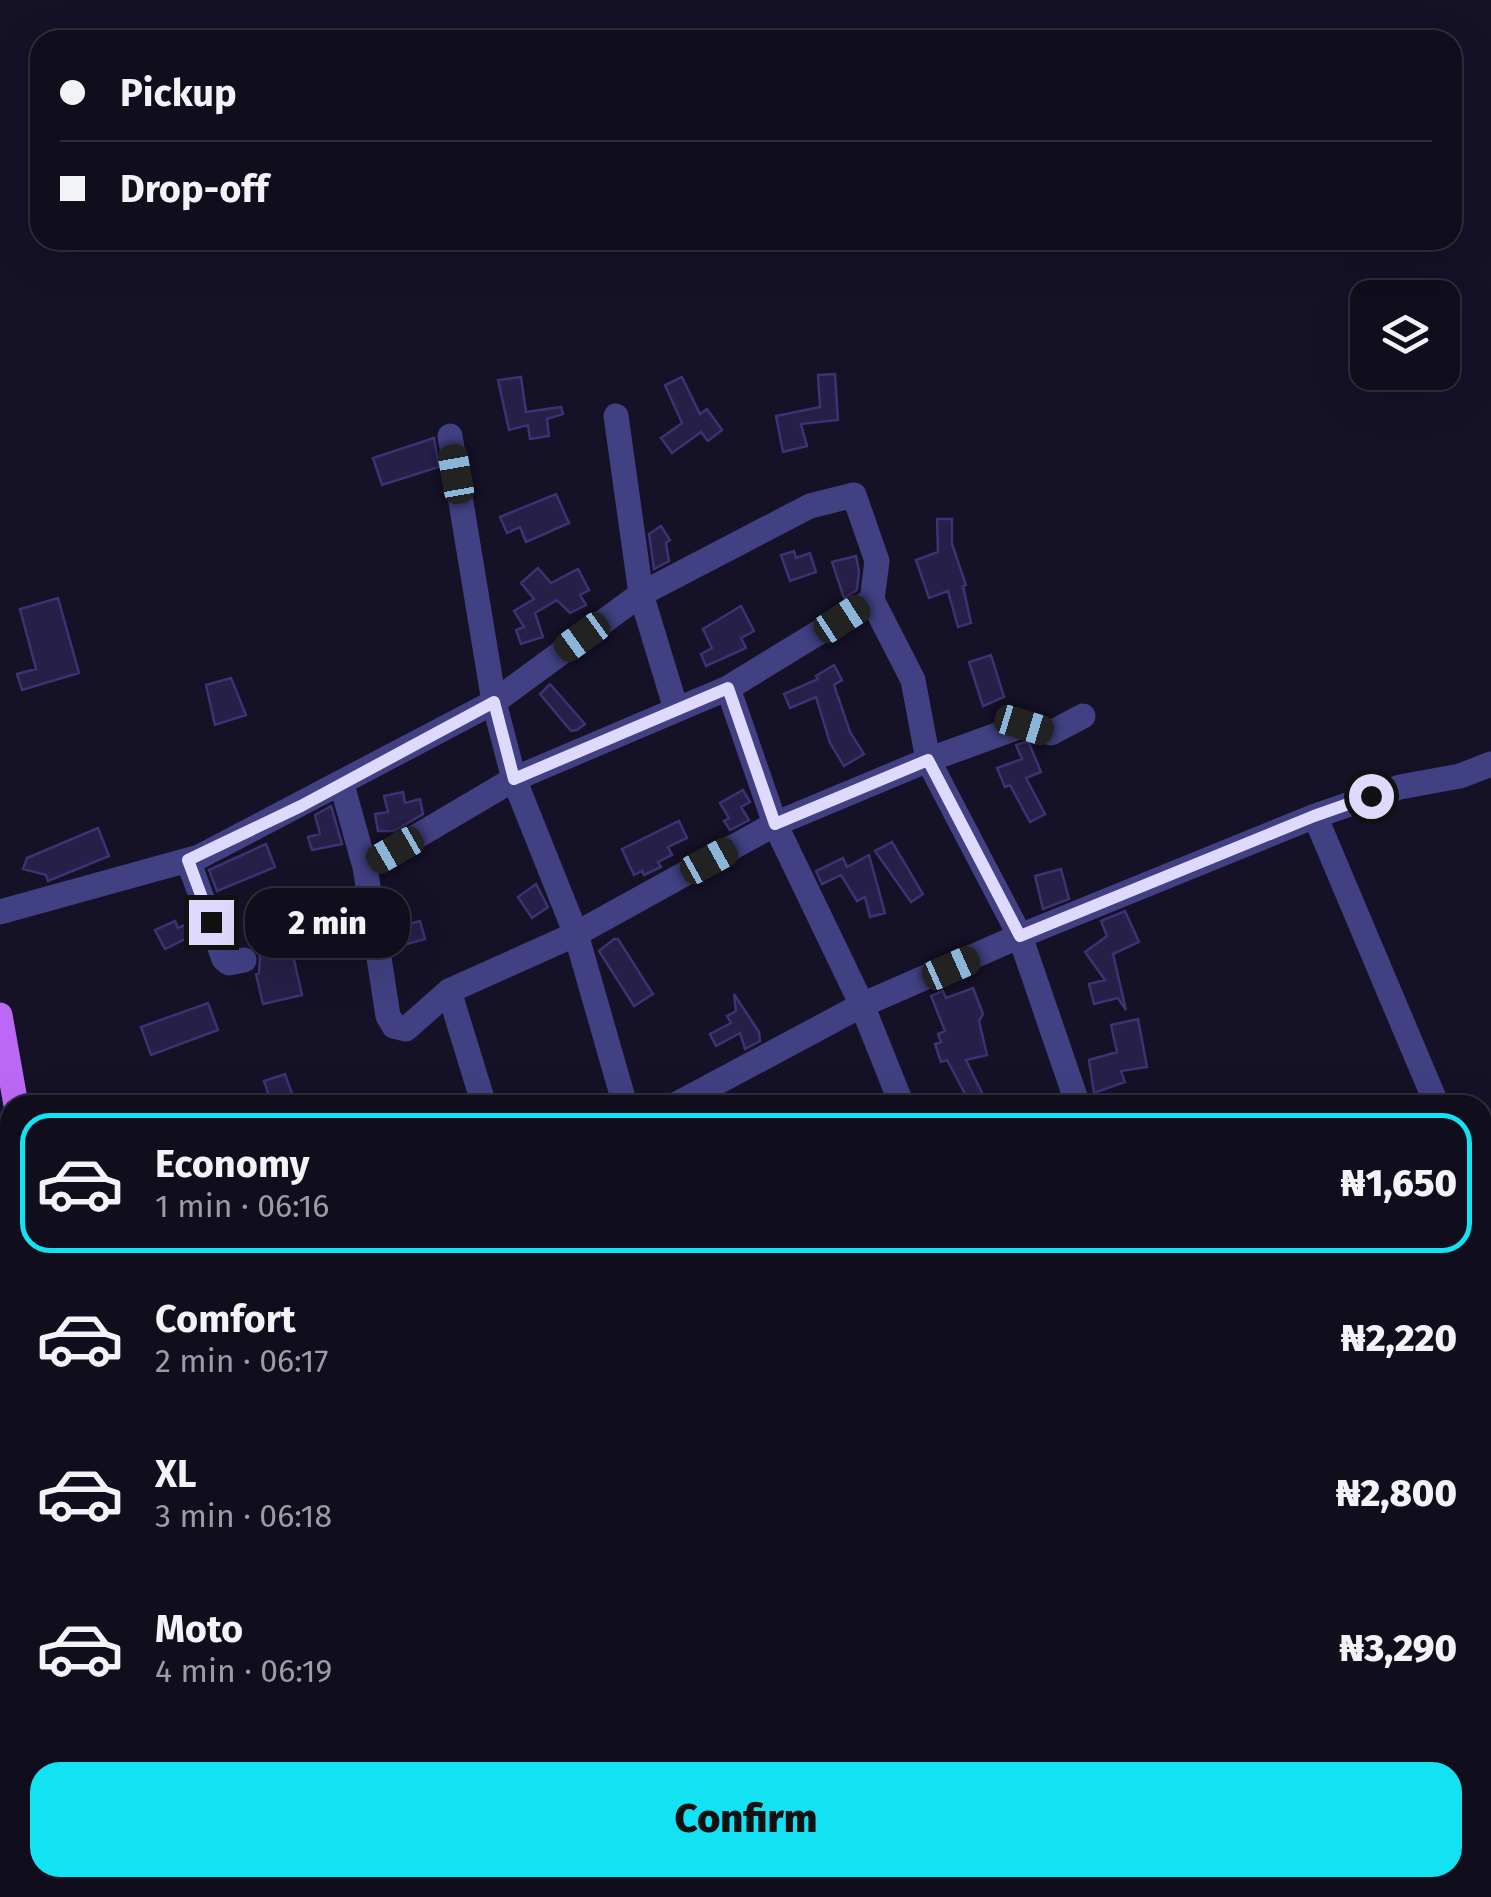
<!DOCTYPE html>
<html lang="en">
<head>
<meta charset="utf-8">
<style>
	:root { --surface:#100d1d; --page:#1e1b2a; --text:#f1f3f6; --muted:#9c9ca4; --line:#302d3b; --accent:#12e2f1 }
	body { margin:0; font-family:"Fira Sans",sans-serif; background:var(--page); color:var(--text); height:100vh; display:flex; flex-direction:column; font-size:38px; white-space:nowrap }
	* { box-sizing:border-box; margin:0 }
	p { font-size:32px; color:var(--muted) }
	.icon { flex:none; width:55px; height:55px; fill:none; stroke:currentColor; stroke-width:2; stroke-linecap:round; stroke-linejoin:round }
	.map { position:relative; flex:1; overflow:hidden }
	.sheet { position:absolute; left:0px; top:1095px; width:1492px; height:802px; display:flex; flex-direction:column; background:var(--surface); border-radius:30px 30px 0 0; box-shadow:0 10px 40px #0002,0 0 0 2px var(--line) }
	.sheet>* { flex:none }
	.banner { position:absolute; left:30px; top:30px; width:1432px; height:220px; border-radius:30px; box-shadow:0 10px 40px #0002,0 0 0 2px var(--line); display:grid; align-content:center; height:220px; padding:0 30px; background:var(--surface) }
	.buttons { position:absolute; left:1350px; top:280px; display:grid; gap:20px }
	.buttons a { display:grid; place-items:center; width:110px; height:110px; border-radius:20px; background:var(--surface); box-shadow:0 10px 40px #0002,0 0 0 2px var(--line); font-size:50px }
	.end { position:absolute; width:45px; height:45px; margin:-22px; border:12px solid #dddafd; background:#111; box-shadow:0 0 0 5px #111 }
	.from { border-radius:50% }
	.bubble { position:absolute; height:70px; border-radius:30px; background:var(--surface); box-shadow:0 10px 40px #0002,0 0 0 2px var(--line); font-size:32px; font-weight:800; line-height:70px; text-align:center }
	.car { position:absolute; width:30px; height:60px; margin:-30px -15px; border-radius:12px; box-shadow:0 0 8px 2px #0007; background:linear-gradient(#222 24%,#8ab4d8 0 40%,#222 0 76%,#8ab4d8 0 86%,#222 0) }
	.banner b { display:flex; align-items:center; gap:35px; height:95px; font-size:38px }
	.banner b+b { border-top:2px solid var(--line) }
	.banner i { width:25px; height:25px; background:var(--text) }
	ul { padding:18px 0 0; list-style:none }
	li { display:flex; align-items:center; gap:30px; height:140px; margin:0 20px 15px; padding:0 10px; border:5px solid transparent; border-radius:30px }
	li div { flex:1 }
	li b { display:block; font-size:38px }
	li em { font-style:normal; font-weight:800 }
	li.active { border-color:var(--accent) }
	li>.icon { width:90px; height:90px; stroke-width:1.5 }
	.cta { display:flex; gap:20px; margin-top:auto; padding:20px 30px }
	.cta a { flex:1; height:115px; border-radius:30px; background:var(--accent); color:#111; font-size:40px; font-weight:800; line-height:115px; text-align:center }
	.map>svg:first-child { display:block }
	.building { fill:#261f47; stroke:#3d3272; stroke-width:2.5 }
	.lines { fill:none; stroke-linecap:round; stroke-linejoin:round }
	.minor { stroke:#404083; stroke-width:25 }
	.major { stroke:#bc68f6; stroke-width:25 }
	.route { stroke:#dddafd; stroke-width:12 }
</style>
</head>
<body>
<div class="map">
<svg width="1491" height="1897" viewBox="0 0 1491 1897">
	<rect width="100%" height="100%" fill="#151127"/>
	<path class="building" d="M835,374L838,420L801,424L807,446L783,452L776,416L820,407L818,375Z
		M521,377L526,412L561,407L563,414L547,419L549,436L530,439L528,425L509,430L498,380Z
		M682,377L700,414L707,409L722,430L708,441L701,432L672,453L661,438L682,423L665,385Z
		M434,438L439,467L382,485L373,458Z
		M556,494L569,523L526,542L520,527L507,533L500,517Z
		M937,519H952V544L966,585L963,586L971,623L958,627L948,591L929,598L916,560L938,552Z
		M661,526L670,540L666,543L669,561L654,569L649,534Z
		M794,551L796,558L810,553L816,572L790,581L781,555Z
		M856,556L859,571L857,590L844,598L832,562Z
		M538,568L551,583L578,569L589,590L580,595L586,605L570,613L557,600L535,613L543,637L521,644L516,630L524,627L514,611L534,599L521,583Z
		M58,598L79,673L22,690L17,674L36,669L20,609Z
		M741,606L754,631L741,638L746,648L706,666L701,654L712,648L703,629Z
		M991,655L1004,697L983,706L969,662Z
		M834,665L842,680L834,685L850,732L864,754L844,766L830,743L816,697L790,708L784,694L818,679L816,676Z
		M231,678L246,715L215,725L206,685Z
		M550,684L585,724L577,730L571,731L540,694Z
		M1025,742L1029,743L1041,772L1026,778L1045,814L1030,822L1010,785L1005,787L997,768L1022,759L1016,745Z
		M743,790L750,802L741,807L749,820L730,830L724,821L729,818L720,803Z
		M403,792L405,803L420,799L423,814L394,831H378L375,814L388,812L384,796Z
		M331,806L342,844L312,850L308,837L320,834L315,815Z
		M679,821L687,838L668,847L672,855L658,862L661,867L644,875L642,871L634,875L622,849Z
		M98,828L109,856L48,881L46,875L23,869L27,858Z
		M892,842L923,894L911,902L875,851Z
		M266,844L275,867L217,891L209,870Z
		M869,855L885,913L870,917L865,897L857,901L841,875L822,884L816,871L843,858L847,867Z
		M1061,869L1069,899L1043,909L1035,876Z
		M536,884L548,907L532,918L518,897Z
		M394,897L395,903L402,901L406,925L420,921L425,939L404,945L403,940L393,943L386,899Z
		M304,909L312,951L293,955L302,995L263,1004L256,974L259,973L260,956L252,946L292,934L288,912Z
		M1125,911L1139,942L1113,954L1126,1010L1118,998L1094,1004L1089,984L1105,980L1085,952L1107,936L1101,921Z
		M175,921L178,928L191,922L197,933L165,949L155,930Z
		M614,939H618L653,994L634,1006L599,951Z
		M973,988L983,1014L979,1021L987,1055L966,1060L988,1105H971L947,1060L941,1062L935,1044L941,1042L938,1034L945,1031L931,996L943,991L946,998Z
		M734,994L759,1032L760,1041L745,1049L740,1033L716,1046L710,1034L731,1023L727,1016L736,1011Z
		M208,1003L218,1030L151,1055L141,1027Z
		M1138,1019L1147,1067L1121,1071L1125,1082L1094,1093L1089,1060L1117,1052L1111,1025Z
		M285,1074L296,1105H272L264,1081Z"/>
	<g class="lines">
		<path class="minor" d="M616,416L641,594L676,709
			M450,436L494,702L514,779L576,934L625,1105
			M728,688L775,824L862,1005L902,1105
			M342,785L365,867L388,1016L394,1026L406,1029L449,991L576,934L775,824L928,760L1024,725L1051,733L1083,716
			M1315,816L1437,1105
			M188,860L224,959L229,963L244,960
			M365,867L514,779L728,688L872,600
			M0,912L199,857L494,702L641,594L810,506L854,495L877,561L872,600L913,680L928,760L1020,936L1078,1105
			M449,991L484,1105
			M675,1105L862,1005L1020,936L1315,816L1400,787L1460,776L1491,764
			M1482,1140L1491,1139
			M0,1288L10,1285
			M1482,1392L1491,1440
			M0,1542L10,1539
			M1482,1788L1491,1784
			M572,1888L573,1897
			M735,1888L737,1897
			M902,1888V1897
			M1086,1888V1897
			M1294,1897L1302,1888"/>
		<path class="major" d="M0,1015L16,1105
			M158,1888L160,1897"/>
	</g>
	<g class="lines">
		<path class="route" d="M211,922L188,860L301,806L494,702L514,779L728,688L775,824L928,760L1020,936L1314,816L1371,796"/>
	</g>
</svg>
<div class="buttons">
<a><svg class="icon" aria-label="layers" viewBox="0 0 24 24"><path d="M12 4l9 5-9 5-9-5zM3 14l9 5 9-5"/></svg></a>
</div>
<i class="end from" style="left:1371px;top:796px"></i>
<i class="end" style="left:211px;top:922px"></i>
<div class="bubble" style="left:245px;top:888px;width:165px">2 min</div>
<i class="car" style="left:456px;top:474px;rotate:350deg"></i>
<i class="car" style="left:842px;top:619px;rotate:57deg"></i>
<i class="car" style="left:582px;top:637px;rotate:234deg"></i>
<i class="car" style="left:1024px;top:725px;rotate:107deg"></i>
<i class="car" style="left:395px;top:850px;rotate:240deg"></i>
<i class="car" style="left:709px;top:861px;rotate:61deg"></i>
<i class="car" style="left:951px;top:968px;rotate:66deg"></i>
<div class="banner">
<b><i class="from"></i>Pickup</b>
<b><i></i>Drop-off</b>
</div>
<section class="sheet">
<ul>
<li class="active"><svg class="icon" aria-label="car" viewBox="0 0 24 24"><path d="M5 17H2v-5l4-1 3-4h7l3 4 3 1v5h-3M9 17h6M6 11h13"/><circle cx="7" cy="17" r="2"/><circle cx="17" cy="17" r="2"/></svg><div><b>Economy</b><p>1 min · 06:16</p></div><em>₦1,650</em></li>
<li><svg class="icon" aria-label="car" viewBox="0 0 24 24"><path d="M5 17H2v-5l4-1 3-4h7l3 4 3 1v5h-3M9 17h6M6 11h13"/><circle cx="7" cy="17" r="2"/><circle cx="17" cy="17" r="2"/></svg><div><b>Comfort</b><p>2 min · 06:17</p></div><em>₦2,220</em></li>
<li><svg class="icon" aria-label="car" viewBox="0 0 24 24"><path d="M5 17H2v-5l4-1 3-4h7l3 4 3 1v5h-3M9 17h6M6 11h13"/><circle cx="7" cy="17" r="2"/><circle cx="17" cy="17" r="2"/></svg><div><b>XL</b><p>3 min · 06:18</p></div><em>₦2,800</em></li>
<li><svg class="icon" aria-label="car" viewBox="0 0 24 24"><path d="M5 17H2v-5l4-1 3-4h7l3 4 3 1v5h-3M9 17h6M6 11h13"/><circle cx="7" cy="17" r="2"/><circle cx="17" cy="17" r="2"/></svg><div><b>Moto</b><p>4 min · 06:19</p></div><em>₦3,290</em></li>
</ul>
<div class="cta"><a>Confirm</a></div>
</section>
</div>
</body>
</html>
